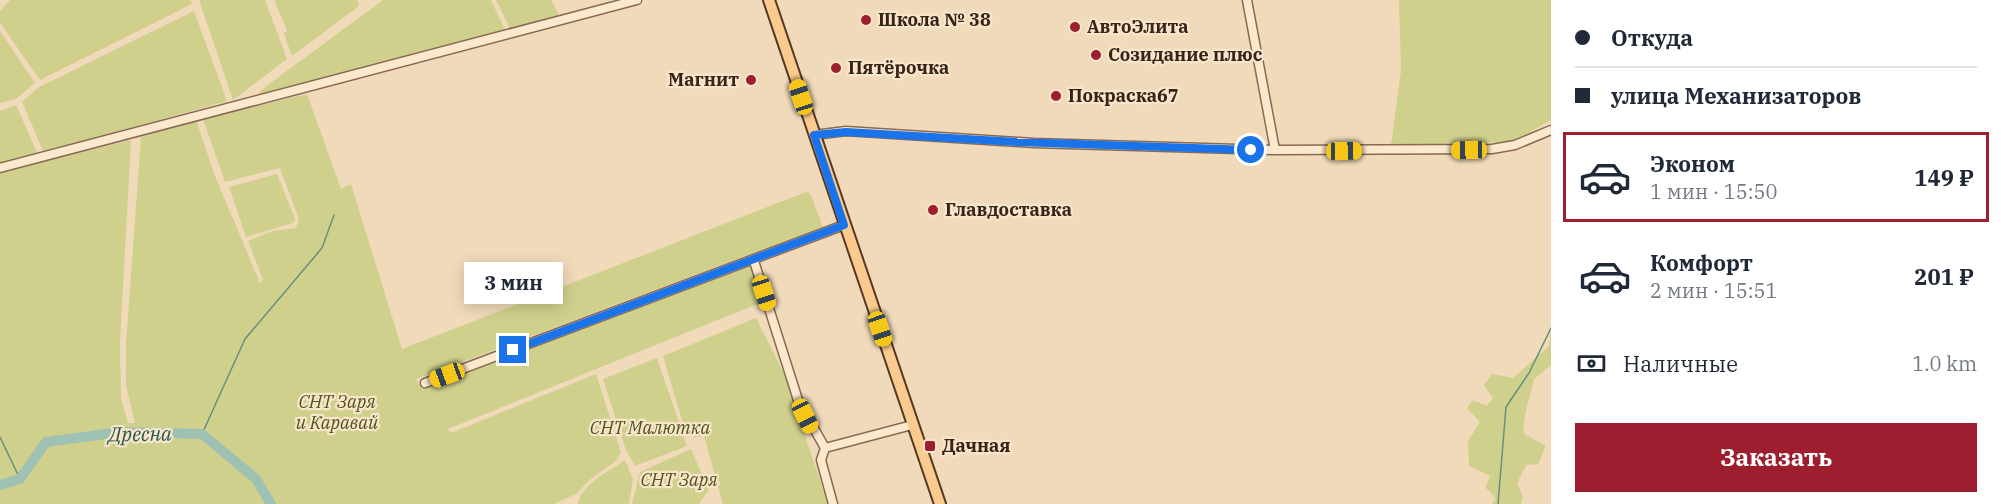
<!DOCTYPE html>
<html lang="ru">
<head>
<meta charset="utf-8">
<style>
	:root { --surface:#fff; --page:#f6f6f7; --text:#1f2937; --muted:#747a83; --line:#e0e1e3; --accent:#9d1e2e }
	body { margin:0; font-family:"IBM Plex Serif",serif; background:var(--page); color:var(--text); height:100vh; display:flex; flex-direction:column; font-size:22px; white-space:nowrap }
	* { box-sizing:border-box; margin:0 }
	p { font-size:20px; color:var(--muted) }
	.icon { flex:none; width:33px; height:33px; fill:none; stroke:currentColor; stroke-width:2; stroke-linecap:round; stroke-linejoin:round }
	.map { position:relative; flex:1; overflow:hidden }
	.side { display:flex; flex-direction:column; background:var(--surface); width:450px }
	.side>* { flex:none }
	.hud { display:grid; align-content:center; height:132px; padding:0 24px; background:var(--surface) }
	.end { position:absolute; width:27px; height:27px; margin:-14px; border:8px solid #1a73e8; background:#fff; box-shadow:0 0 0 3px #fff }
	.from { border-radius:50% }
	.bubble { position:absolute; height:42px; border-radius:0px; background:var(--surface); box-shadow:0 3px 15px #0003; font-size:20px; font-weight:700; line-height:42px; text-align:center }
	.car { position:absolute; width:18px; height:36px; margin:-18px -9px; border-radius:8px; box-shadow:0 0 4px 2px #0007; background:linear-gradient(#f5c518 24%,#345 0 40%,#f5c518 0 76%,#345 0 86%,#f5c518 0) }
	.hud b { display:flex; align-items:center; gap:21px; height:57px; font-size:22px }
	.hud b+b { border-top:2px solid var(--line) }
	.hud i { width:15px; height:15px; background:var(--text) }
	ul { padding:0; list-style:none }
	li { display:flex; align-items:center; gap:18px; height:90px; margin:0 12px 9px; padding:0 12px; border:3px solid transparent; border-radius:0px }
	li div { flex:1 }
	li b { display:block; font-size:22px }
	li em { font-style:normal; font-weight:700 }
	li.on { border-color:var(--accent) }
	li>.icon { width:54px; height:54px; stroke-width:1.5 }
	.pay { display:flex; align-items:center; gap:15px; height:66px; padding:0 24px; font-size:22px }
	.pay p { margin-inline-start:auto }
	.button { display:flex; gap:12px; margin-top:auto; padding:12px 24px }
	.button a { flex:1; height:69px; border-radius:0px; background:var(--accent); color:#fff; font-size:24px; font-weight:700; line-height:69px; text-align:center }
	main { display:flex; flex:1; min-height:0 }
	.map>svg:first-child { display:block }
	.green { fill:#d0d08d }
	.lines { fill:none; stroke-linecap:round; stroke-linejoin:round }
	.stream { stroke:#668f80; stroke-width:1.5 }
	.river { stroke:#9fc1b3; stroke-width:10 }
	.minor-casing { stroke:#896953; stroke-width:11 }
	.major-casing { stroke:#563828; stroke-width:14 }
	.minor { stroke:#fce8cd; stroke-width:8 }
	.major { stroke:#facb8c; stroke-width:10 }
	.route { stroke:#1a73e8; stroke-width:8 }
	.poi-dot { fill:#9d1e2e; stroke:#f8e5ca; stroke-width:2 }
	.labels { text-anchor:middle; stroke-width:4.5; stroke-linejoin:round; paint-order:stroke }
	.poi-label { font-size:18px; font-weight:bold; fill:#372419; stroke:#f8e5ca; text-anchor:start }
	.park-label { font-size:18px; font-style:italic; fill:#4e551e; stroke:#f8e5ca }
	.water-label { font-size:20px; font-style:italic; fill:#27584f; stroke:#f8e5ca }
</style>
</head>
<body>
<main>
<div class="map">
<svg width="1551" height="504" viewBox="0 0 1551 504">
	<rect width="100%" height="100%" fill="#f1daba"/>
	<path class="green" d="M10,0H191L192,4L40,80L0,23V11Z
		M199,0H265L287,59L233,100Z
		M274,0H357L359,6L292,56L284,34L287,30Z
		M383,0H491L505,30L258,95L261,90Z
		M496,0H551L559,15L510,29Z
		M1399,0H1551V120L1512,142L1391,145L1401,71Z
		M194,11L227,101L44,153L22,102L39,87Z
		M0,31L35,83L16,99L0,103Z
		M307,94L341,189L351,184L402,349L806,192L810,193L823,227L416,379L420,386L750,261L762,302L448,429L451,433L596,374L621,452L616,461L592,478L576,494L554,504H0V172L131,140L120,342L121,398L128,423H135L126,386V344L141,137L196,120L215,176L260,283L263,280L248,241L273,231L296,228L299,219L280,168L225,182L203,119Z
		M16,105L37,152L36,155L0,164V111Z
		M277,174L295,219L293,223L246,237L229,187Z
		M756,318L785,376L828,504H723L704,436L695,437L685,430L663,356Z
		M1551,332V365L1534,379C1531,397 1522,416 1524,434L1546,446L1538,464L1526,465L1517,483L1523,497L1521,504H1492L1496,498L1485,487L1490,476L1469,466L1468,441L1480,422L1467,408L1473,400L1487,406L1493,398L1484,385L1492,374L1513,378L1549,346Z
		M657,358L687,446L635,466L626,450L603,379Z
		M691,449L709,490L699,504H632L640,472Z
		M625,460L633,479L629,504H578C581,484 610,471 625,460Z"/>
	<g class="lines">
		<path class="stream" d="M202,434L245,339L322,248L334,215
			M0,437L20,479
			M1498,504L1506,407L1529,373L1551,328"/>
		<path class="river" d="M0,485L20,479L46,442L120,432L202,434L256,479L271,504"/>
		<defs>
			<path id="minor" d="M1247,0L1275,150
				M814,135L846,131L1034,143L1275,150L1492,149L1515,145L1551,130
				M0,168L637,0
				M754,261L798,400L825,448L821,460L833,504
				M425,383L844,225
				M825,448L912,425"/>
			<path id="major" d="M769,0L940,504"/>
		</defs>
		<use href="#minor" class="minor-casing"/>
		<use href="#major" class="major-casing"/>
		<use href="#minor" class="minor"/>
		<use href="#major" class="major"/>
	</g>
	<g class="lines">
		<path class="route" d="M513,350L844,225L814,135L846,132L1017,142L1251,150"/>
	</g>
	<g class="poi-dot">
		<circle cx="866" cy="20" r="6"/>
		<circle cx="1075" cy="27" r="6"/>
		<circle cx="1096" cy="55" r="6"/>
		<circle cx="836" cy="68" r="6"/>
		<circle cx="751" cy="80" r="6"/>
		<circle cx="1056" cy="96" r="6"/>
		<circle cx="933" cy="210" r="6"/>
		<rect x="924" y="440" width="12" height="12" rx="3"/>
	</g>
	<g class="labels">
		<g class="poi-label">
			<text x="878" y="26">Школа № 38</text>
			<text x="1087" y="33">АвтоЭлита</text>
			<text x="1108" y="61">Созидание плюс</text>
			<text x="848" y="74">Пятёрочка</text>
			<text x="739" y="86" text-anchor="end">Магнит</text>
			<text x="1068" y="102">Покраска67</text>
			<text x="945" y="216">Главдоставка</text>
			<text x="942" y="452">Дачная</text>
		</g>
		<g class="park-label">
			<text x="337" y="408">СНТ Заря<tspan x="337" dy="21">и Каравай</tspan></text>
			<text x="650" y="434">СНТ Малютка</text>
			<text x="679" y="486">СНТ Заря</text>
		</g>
		<g class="water-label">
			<text transform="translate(140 434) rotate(-1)" y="7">Дресна</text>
		</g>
	</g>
</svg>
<i class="end from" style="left:1251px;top:150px"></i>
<i class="end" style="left:513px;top:350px"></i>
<div class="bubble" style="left:464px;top:262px;width:99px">3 мин</div>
<i class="car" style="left:801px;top:97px;rotate:342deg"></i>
<i class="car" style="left:1469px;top:150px;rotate:269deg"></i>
<i class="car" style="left:1344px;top:151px;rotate:89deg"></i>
<i class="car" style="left:764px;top:293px;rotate:162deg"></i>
<i class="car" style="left:880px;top:329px;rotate:161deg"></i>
<i class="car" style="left:447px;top:375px;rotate:250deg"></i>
<i class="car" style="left:805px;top:416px;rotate:154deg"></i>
</div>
<section class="side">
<div class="hud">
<b><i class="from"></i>Откуда</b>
<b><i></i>улица Механизаторов</b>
</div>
<ul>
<li class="on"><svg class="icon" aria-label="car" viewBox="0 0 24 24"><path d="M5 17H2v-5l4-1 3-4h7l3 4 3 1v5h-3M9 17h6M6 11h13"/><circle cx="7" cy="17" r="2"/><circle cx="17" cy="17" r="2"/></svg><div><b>Эконом</b><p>1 мин · 15:50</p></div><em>149 ₽</em></li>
<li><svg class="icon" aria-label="car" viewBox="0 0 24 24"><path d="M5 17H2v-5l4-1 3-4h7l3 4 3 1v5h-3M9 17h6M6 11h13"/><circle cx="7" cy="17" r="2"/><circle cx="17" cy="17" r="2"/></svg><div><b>Комфорт</b><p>2 мин · 15:51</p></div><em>201 ₽</em></li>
</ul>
<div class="pay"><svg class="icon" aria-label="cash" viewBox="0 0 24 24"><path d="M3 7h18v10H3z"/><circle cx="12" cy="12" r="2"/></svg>Наличные<p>1.0 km</p></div>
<div class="button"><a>Заказать</a></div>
</section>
</main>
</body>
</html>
